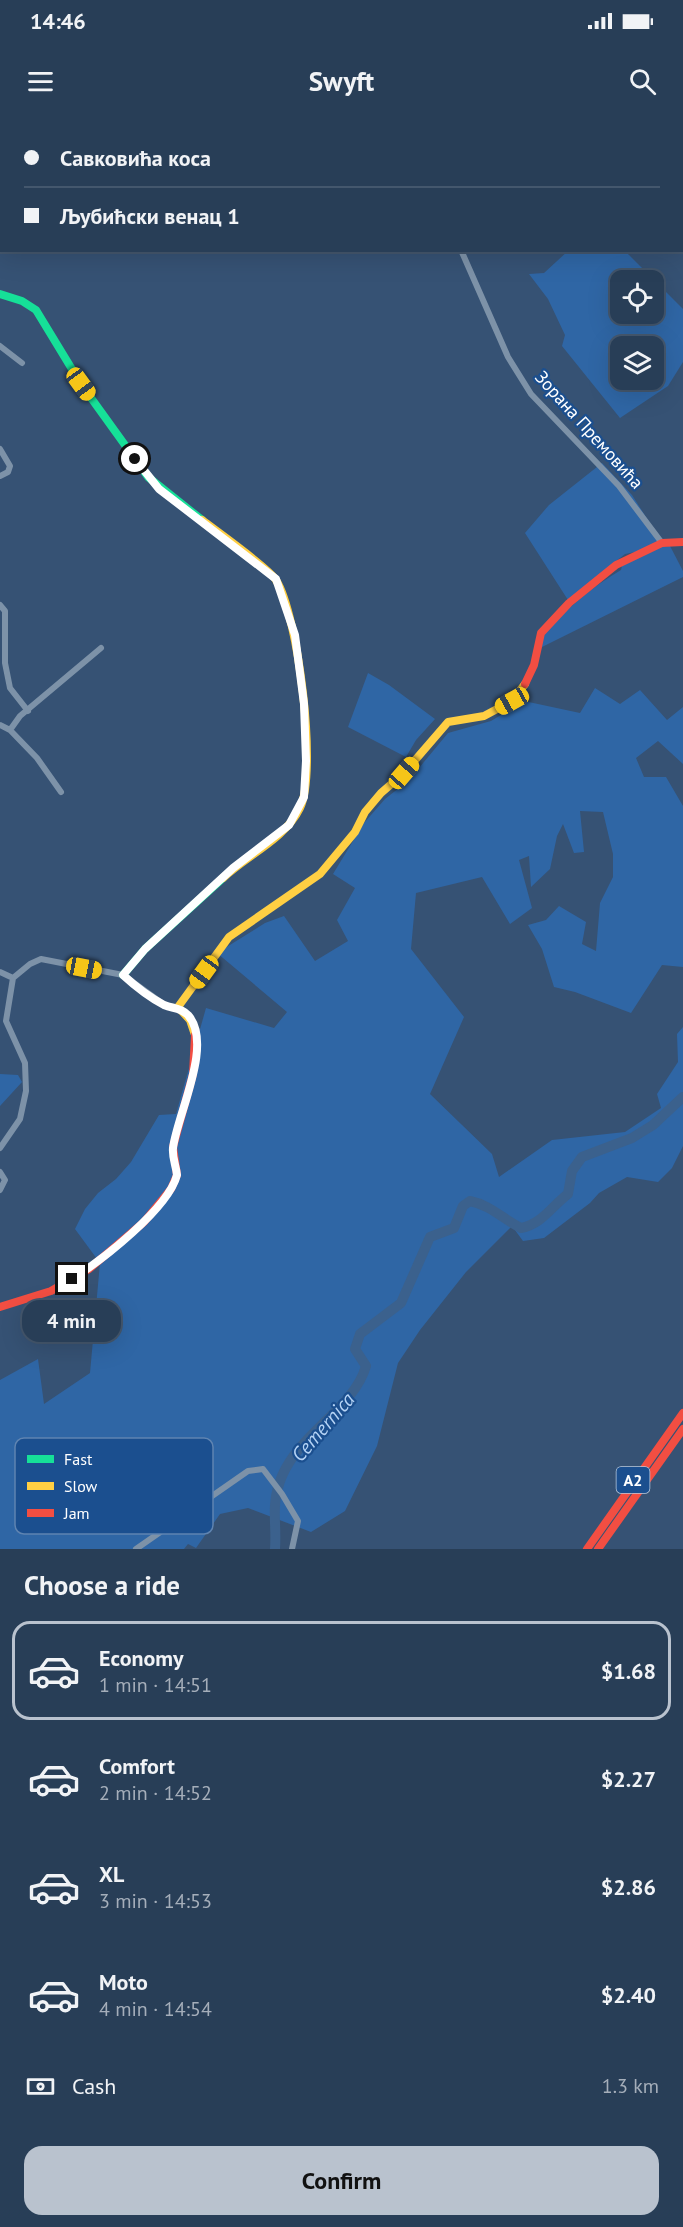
<!DOCTYPE html>
<html lang="en">
<head>
<meta charset="utf-8">
<style>
	:root { --surface:#283e57; --page:#30455d; --text:#f1f3f6; --muted:#a5aeba; --line:#44576d; --accent:#b9c2ce }
	body { margin:0; font-family:"PT Sans",sans-serif; background:var(--page); color:var(--text); height:100vh; display:flex; flex-direction:column; font-size:22px; white-space:nowrap }
	* { box-sizing:border-box; margin:0 }
	p { font-size:20px; color:var(--muted) }
	.icon { flex:none; width:33px; height:33px; fill:none; stroke:currentColor; stroke-width:2; stroke-linecap:round; stroke-linejoin:round }
	.map { position:relative; height:1429px; overflow:hidden }
	.side { display:flex; flex-direction:column; background:var(--surface); flex:1 }
	.side>* { flex:none }
	.banner { position:absolute; left:0px; top:0px; width:684px; height:132px; box-shadow:0 6px 24px #0002,0 0 0 2px var(--line); display:grid; align-content:center; height:132px; padding:0 24px; background:var(--surface) }
	.buttons { position:absolute; left:610px; top:150px; display:grid; gap:12px }
	.buttons a { display:grid; place-items:center; width:54px; height:54px; border-radius:12px; background:var(--surface); box-shadow:0 6px 24px #0002,0 0 0 2px var(--line); font-size:30px }
	.end { position:absolute; width:27px; height:27px; margin:-14px; border:8px solid #fff; background:#111; box-shadow:0 0 0 3px #111 }
	.from { border-radius:50% }
	.bubble { position:absolute; height:42px; border-radius:18px; background:var(--surface); box-shadow:0 6px 24px #0002,0 0 0 2px var(--line); font-size:20px; font-weight:600; line-height:42px; text-align:center }
	.car { position:absolute; width:18px; height:36px; margin:-18px -9px; border-radius:8px; box-shadow:0 0 4px 2px #0007; background:linear-gradient(#f5c518 24%,#345 0 40%,#f5c518 0 76%,#345 0 86%,#f5c518 0) }
	.banner b { display:flex; align-items:center; gap:21px; height:57px; font-size:22px }
	.banner b+b { border-top:2px solid var(--line) }
	.banner i { width:15px; height:15px; background:var(--text) }
	ul { padding:0; list-style:none }
	li { display:flex; align-items:center; gap:18px; height:99px; margin:0 12px 9px; padding:0 12px; border:3px solid transparent; border-radius:18px }
	li div { flex:1 }
	li b { display:block; font-size:22px }
	li em { font-style:normal; font-weight:600 }
	li.selected { border-color:var(--accent) }
	li>.icon { width:54px; height:54px; stroke-width:1.5 }
	h2 { padding:0 24px; font-size:27px; line-height:72px }
	.pay { display:flex; align-items:center; gap:15px; height:66px; padding:0 24px; font-size:22px }
	.pay p { margin-inline-start:auto }
	.primary-button { display:flex; gap:12px; margin-top:auto; padding:12px 24px }
	.primary-button a { flex:1; height:69px; border-radius:18px; background:var(--accent); color:#111; font-size:24px; font-weight:600; line-height:69px; text-align:center }
	.status { display:flex; justify-content:space-between; align-items:center; height:42px; padding:0 30px; background:var(--surface); direction:ltr }
	.status svg { height:16px; fill:currentColor }
	header { display:flex; justify-content:space-between; align-items:center; height:78px; padding:0 24px; background:var(--surface); font-size:27px; font-weight:600 }
	.map>svg:first-child { display:block }
	.green { fill:#2f66a5; fill-rule:evenodd }
	.lines { fill:none; stroke-linecap:round; stroke-linejoin:round }
	.river { stroke:#3b618d; stroke-width:10 }
	.street { stroke:#7d92a8; stroke-width:6 }
	.fast { stroke:#16e098; stroke-width:8 }
	.slow { stroke:#ffcf43; stroke-width:8 }
	.jam { stroke:#f24e42; stroke-width:8 }
	.route { stroke:#fff; stroke-width:8 }
	.labels { text-anchor:middle; stroke-width:4.5; stroke-linejoin:round; paint-order:stroke }
	.shield { fill:#1b4f8f; stroke:#bbcadd; stroke-width:1.5 }
	.shield-label { font-size:16px; font-weight:bold; fill:#fff }
	.street-label { font-size:18px; fill:#fff; stroke:#1b4f8f }
	.water-label { font-size:20px; font-style:italic; fill:#b5d3f5; stroke:#1b4f8f }
	.key { fill:#1b4f8f; stroke:#5f84b1; stroke-width:1.5 }
	.key-label { font-size:16px; fill:#fff }
</style>
</head>
<body>
<div class="status"><b>14:46</b><svg viewBox="0 0 49 12"><path d="M0 12V9h3v3zM5 12V6h3v6zM10 12V3h3v9zM15 12V0h3v12zM26 1h20v11H26zM47 4h2v5h-2z"/></svg></div>
<header><svg class="icon" aria-label="menu" viewBox="0 0 24 24"><path d="M4 6h16M4 12h16M4 18h16"/></svg>Swyft<svg class="icon" aria-label="search" viewBox="0 0 24 24"><circle cx="10" cy="10" r="6"/><path d="M15 15l6 6"/></svg></header>
<div class="map">
<svg width="683" height="1429" viewBox="0 0 683 1429">
	<rect width="100%" height="100%" fill="#365274"/>
	<path class="green" d="M569,130L625,131L683,189V242L668,266L620,298L562,226L565,215L548,179L529,154L544,153ZM621,160H654V194H621ZM621,226H654V260H621Z
		M602,343L632,375L665,427L670,426L683,451V457L542,527V513C567,490 591,467 621,450L622,446L650,429L625,434L568,480L525,413L549,385Z
		M368,553L389,565L435,599L416,620L406,637L348,607Z
		M595,568L620,584L640,570L667,600L683,587V644L658,621L636,638L644,657H666L683,686V847L662,845L631,893L575,872L554,867L542,829L528,805L546,800L559,786L586,802L582,824L596,831L600,783L613,757V734L603,692L580,691L584,732L574,733L563,704L557,716L550,749L531,767L529,736L519,740L532,788L510,804L482,757L416,773L411,829L464,897L430,974L492,1034L499,1057L552,1020L625,1012L661,988L657,974L678,942L677,914L683,907V1026L672,1048L658,1062L627,1057L599,1073L590,1083L544,1118L523,1121L512,1106L466,1152L420,1210L398,1243L377,1326L345,1391L311,1412L248,1388L220,1394L196,1428L188,1424L184,1429H0V1260L38,1239L44,1284L90,1253L100,1143L75,1109L85,1089L98,1073L116,1059L131,1042L159,995L176,994L206,888L274,908L287,892L217,833L265,803L284,796L315,841L348,821L337,800L355,768L333,754L364,703L385,679L409,660L448,613L491,601L524,581L580,593Z
		M0,954L18,955L22,962L0,986Z"/>
	<g class="lines">
		<path class="river" d="M275,1429C277,1401 270,1385 282,1356C301,1312 354,1288 366,1246L355,1229L360,1214L401,1183L430,1117L454,1108L463,1086L470,1081C490,1085 503,1099 521,1108C542,1104 551,1087 568,1074L572,1051L582,1037L632,1018L653,1005L683,977"/>
		<path class="street" d="M308,0L309,2
			M398,0V2
			M272,2L274,0
			M461,130L508,237L531,274L619,366L662,423
			M0,226L22,243
			M0,329L10,346L8,352L0,356
			M0,485L5,491V543L10,568L28,591
			M0,605L10,610L20,596L101,528
			M10,610L37,638L61,672
			M0,852L13,858
			M13,858L30,844L41,839L123,855L166,886L178,887
			M0,1028L20,999L26,971L25,943L6,901L13,858
			M0,1052L5,1060L0,1070
			M136,1429L248,1351L263,1349L282,1374L298,1401L292,1429"/>
		<path class="fast" d="M0,174L22,181L36,190L81,264L148,357L202,400
			M123,855L145,829L223,758"/>
		<path class="slow" d="M202,400C216,411 269,448 276,460C298,495 318,651 300,688C285,719 247,735 223,758
			M195,915L190,900L178,887L229,817L320,754L355,712L365,692L381,673L404,653L448,602L484,596L512,581L525,564"/>
		<path class="jam" d="M525,564L534,545L541,513L569,483L616,445L662,423L683,422
			M0,1187L51,1171L89,1149L144,1102L171,1069L177,1055L173,1027L193,954L195,915
			M587,1429L683,1293
			M598,1429L683,1309"/>
	</g>
	<g class="lines">
		<path class="route" d="M72,1159C102,1140 168,1089 177,1055C176,1045 172,1038 173,1028C177,995 214,924 188,895C180,887 173,889 164,885C149,877 135,866 123,855L145,829L233,748L289,705L304,677L306,641L304,584L295,515L276,459L159,369L135,339"/>
	</g>
	<g class="labels">
		<rect class="shield" x="616.5" y="1347" width="33" height="26" rx="4.5"/>
		<g class="shield-label">
			<text x="633" y="1366">A2</text>
		</g>
		<g class="street-label">
			<text transform="translate(589 310) rotate(48)" y="6">Зорана Премовића</text>
		</g>
		<g class="water-label">
			<text transform="translate(323 1307) rotate(-49)" y="7">Cemernica</text>
		</g>
	</g>
	<rect x="15" y="1318" width="198" height="96" rx="9" class="key"/>
	<rect x="27" y="1335" width="27" height="8" fill="#16e098"/>
	<rect x="27" y="1362" width="27" height="8" fill="#ffcf43"/>
	<rect x="27" y="1389" width="27" height="8" fill="#f24e42"/>
	<g class="key-label">
		<text x="64" y="1345">Fast</text>
		<text x="64" y="1372">Slow</text>
		<text x="64" y="1399">Jam</text>
	</g>
</svg>
<div class="buttons">
<a><svg class="icon" aria-label="locate" viewBox="0 0 24 24"><circle cx="12" cy="12" r="6"/><path d="M12 2v4M12 18v4M2 12h4M18 12h4"/></svg></a>
<a><svg class="icon" aria-label="layers" viewBox="0 0 24 24"><path d="M12 4l9 5-9 5-9-5zM3 14l9 5 9-5"/></svg></a>
</div>
<i class="end from" style="left:135px;top:339px"></i>
<i class="end" style="left:72px;top:1159px"></i>
<div class="bubble" style="left:22px;top:1180px;width:99px">4 min</div>
<i class="car" style="left:81px;top:264px;rotate:144deg"></i>
<i class="car" style="left:512px;top:581px;rotate:241deg"></i>
<i class="car" style="left:404px;top:653px;rotate:41deg"></i>
<i class="car" style="left:84px;top:848px;rotate:101deg"></i>
<i class="car" style="left:204px;top:852px;rotate:216deg"></i>
<div class="banner">
<b><i class="from"></i>Савковића коса</b>
<b><i></i>Љубићски венац 1</b>
</div>
</div>
<section class="side">
<h2>Choose a ride</h2>
<ul>
<li class="selected"><svg class="icon" aria-label="car" viewBox="0 0 24 24"><path d="M5 17H2v-5l4-1 3-4h7l3 4 3 1v5h-3M9 17h6M6 11h13"/><circle cx="7" cy="17" r="2"/><circle cx="17" cy="17" r="2"/></svg><div><b>Economy</b><p>1 min · 14:51</p></div><em>$1.68</em></li>
<li><svg class="icon" aria-label="car" viewBox="0 0 24 24"><path d="M5 17H2v-5l4-1 3-4h7l3 4 3 1v5h-3M9 17h6M6 11h13"/><circle cx="7" cy="17" r="2"/><circle cx="17" cy="17" r="2"/></svg><div><b>Comfort</b><p>2 min · 14:52</p></div><em>$2.27</em></li>
<li><svg class="icon" aria-label="car" viewBox="0 0 24 24"><path d="M5 17H2v-5l4-1 3-4h7l3 4 3 1v5h-3M9 17h6M6 11h13"/><circle cx="7" cy="17" r="2"/><circle cx="17" cy="17" r="2"/></svg><div><b>XL</b><p>3 min · 14:53</p></div><em>$2.86</em></li>
<li><svg class="icon" aria-label="car" viewBox="0 0 24 24"><path d="M5 17H2v-5l4-1 3-4h7l3 4 3 1v5h-3M9 17h6M6 11h13"/><circle cx="7" cy="17" r="2"/><circle cx="17" cy="17" r="2"/></svg><div><b>Moto</b><p>4 min · 14:54</p></div><em>$2.40</em></li>
</ul>
<div class="pay"><svg class="icon" aria-label="cash" viewBox="0 0 24 24"><path d="M3 7h18v10H3z"/><circle cx="12" cy="12" r="2"/></svg>Cash<p>1.3 km</p></div>
<div class="primary-button"><a>Confirm</a></div>
</section>
</body>
</html>
